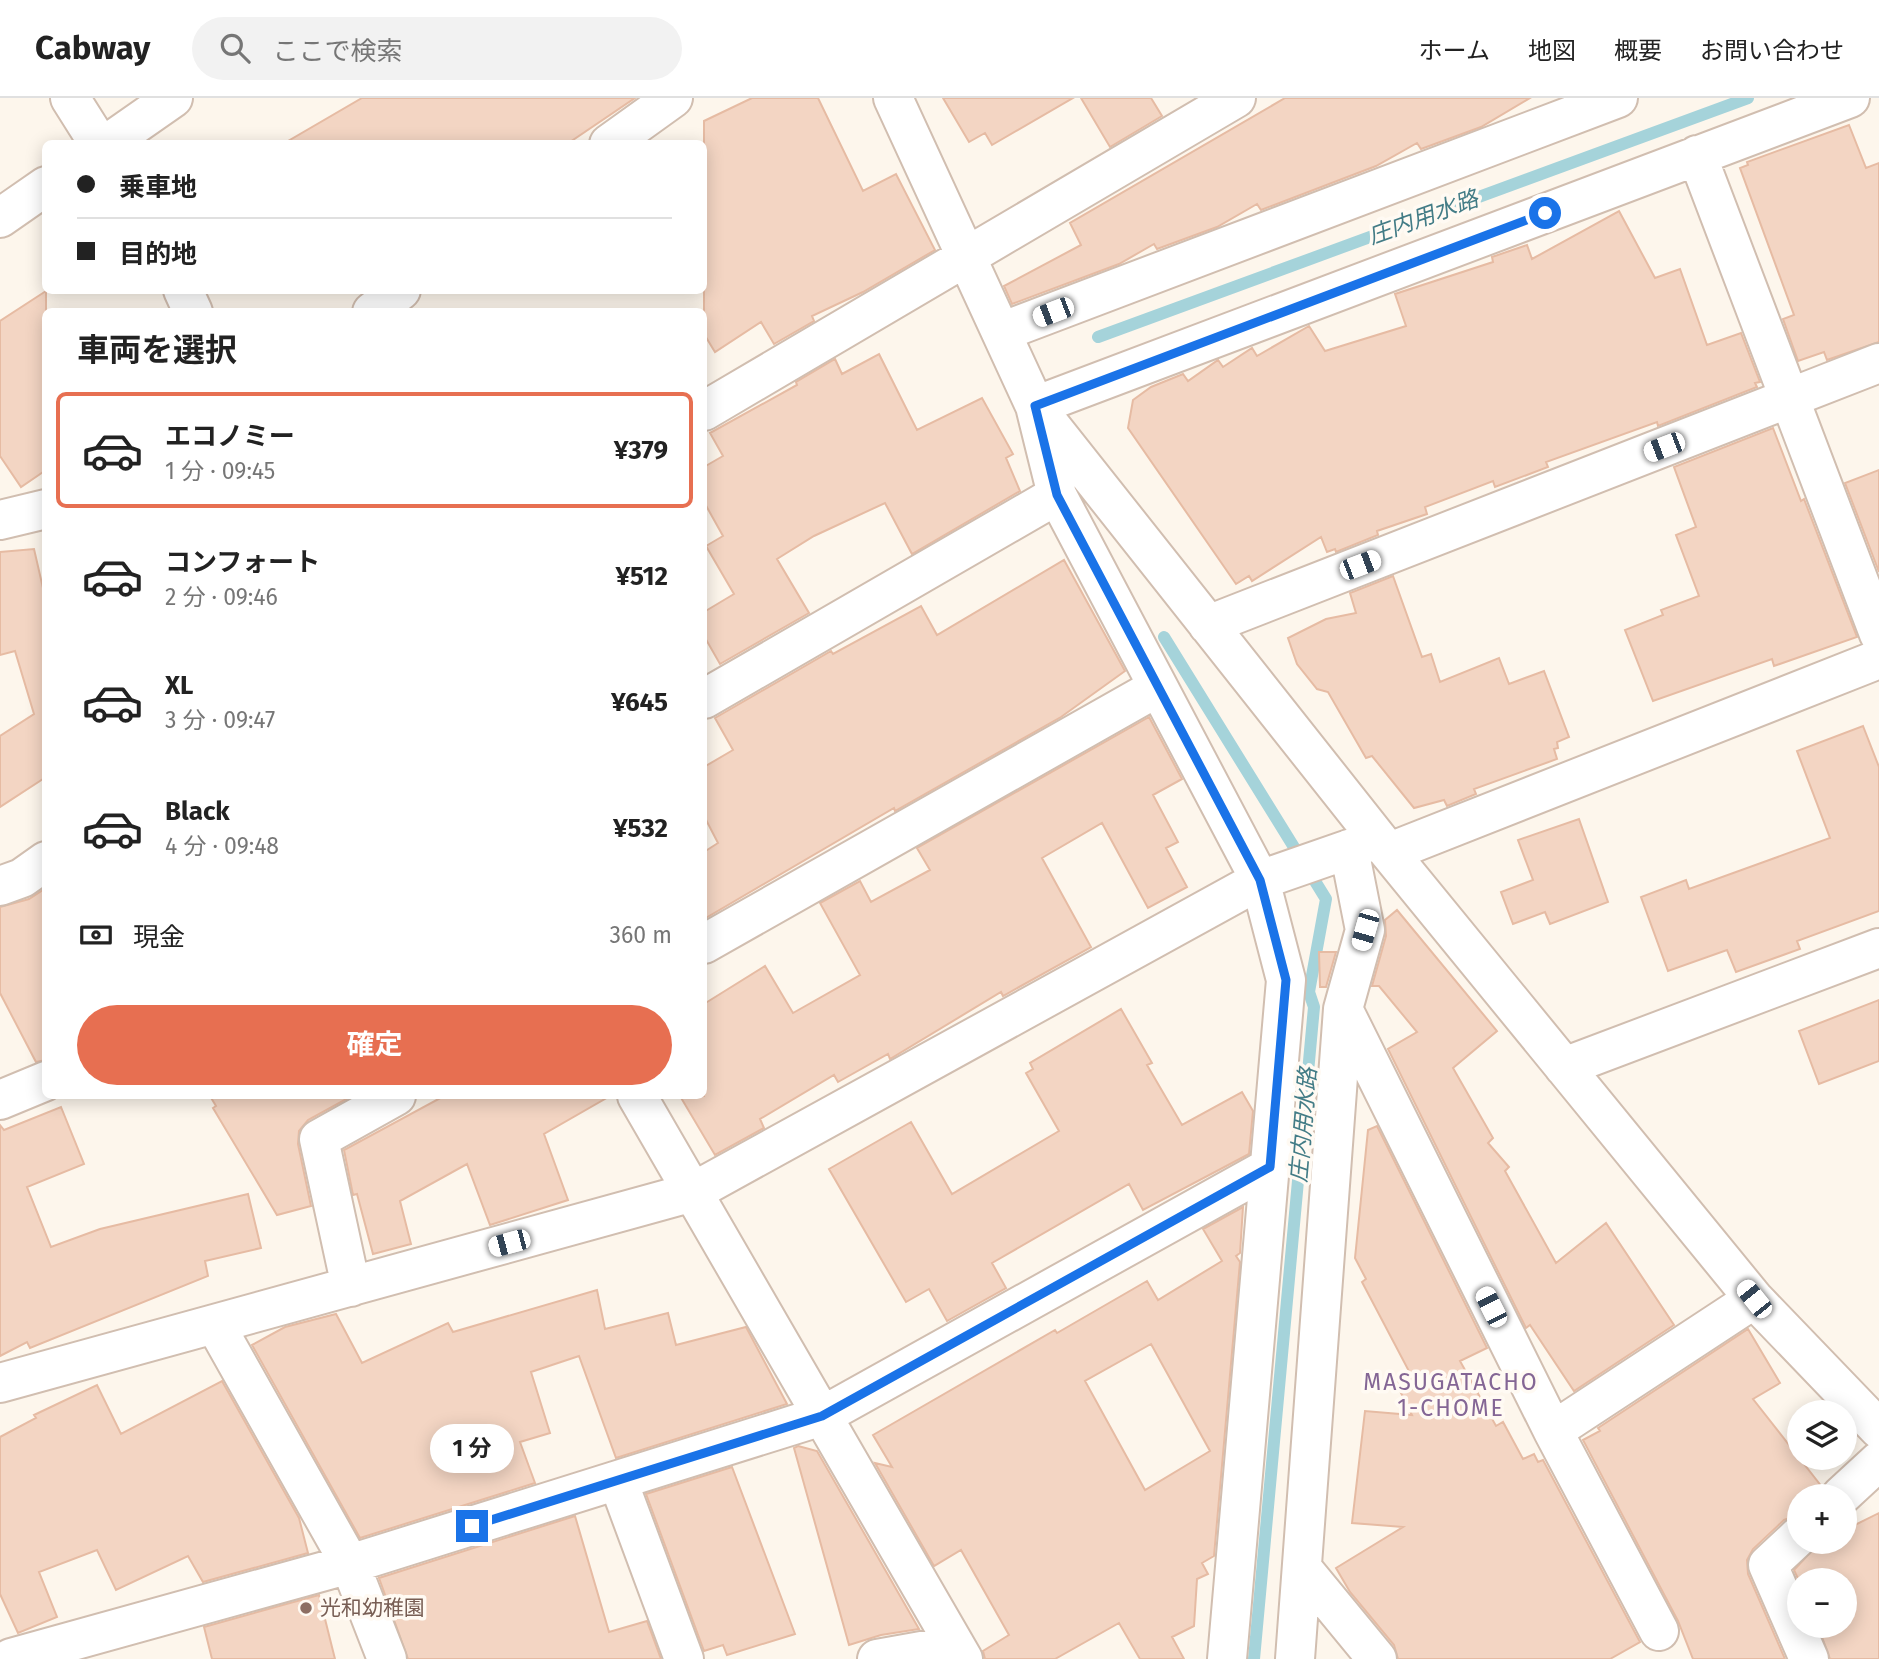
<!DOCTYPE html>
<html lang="ja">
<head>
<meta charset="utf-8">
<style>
	:root { --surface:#fff; --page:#f2f2f2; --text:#222; --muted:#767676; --line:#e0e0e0; --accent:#e76f51 }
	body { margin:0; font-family:"Fira Sans","Noto Sans JP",sans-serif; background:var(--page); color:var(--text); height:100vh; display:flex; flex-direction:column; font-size:26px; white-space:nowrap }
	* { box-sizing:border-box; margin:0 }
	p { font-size:23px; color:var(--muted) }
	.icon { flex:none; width:38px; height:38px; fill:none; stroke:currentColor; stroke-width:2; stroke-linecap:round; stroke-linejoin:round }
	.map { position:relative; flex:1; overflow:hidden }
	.panel { position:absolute; left:42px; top:210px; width:665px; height:791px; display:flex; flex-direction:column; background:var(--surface); border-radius:10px; box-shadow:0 4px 18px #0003 }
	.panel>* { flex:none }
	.banner { position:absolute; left:42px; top:42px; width:665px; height:154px; border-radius:10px; box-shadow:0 4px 18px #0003; display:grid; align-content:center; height:154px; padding:0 35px; background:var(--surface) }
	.tools { position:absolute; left:1787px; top:1302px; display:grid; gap:14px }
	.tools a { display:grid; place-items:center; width:70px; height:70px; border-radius:50%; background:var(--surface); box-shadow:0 4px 18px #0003; font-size:35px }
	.end { position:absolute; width:32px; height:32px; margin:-16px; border:9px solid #1a73e8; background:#fff; box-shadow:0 0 0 4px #fff }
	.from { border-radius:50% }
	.bubble { position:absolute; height:49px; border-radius:24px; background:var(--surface); box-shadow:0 4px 18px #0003; font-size:23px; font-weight:700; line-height:49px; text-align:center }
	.car { position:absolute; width:21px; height:42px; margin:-21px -10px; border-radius:9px; box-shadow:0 0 5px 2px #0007; background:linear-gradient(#fff 24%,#345 0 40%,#fff 0 76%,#345 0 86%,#fff 0) }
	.banner b { display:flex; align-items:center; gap:24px; height:66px; font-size:26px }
	.banner b+b { border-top:2px solid var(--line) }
	.banner i { width:18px; height:18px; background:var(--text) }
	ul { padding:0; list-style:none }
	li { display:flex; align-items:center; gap:21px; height:116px; margin:0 14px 10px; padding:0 21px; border:4px solid transparent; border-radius:10px }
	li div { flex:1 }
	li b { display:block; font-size:26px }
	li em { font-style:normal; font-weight:700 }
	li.on { border-color:var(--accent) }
	li>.icon { width:63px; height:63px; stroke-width:1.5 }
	h2 { padding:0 35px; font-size:32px; line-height:84px }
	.pay { display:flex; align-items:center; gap:18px; height:77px; padding:0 35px; font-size:26px }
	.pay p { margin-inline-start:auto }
	.primary-button { display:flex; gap:14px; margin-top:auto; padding:14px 35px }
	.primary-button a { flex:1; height:80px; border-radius:42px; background:var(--accent); color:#fff; font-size:28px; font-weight:700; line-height:80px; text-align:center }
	header { display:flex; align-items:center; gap:42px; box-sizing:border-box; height:98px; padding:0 35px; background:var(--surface); border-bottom:2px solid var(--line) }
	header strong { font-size:33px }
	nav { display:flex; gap:38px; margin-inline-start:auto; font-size:24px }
	.search { width:490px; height:63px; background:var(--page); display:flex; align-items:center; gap:18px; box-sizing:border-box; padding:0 24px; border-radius:38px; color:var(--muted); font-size:26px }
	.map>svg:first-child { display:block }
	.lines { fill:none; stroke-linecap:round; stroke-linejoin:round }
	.stream { stroke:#a5d3da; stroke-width:12 }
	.building { fill:#f3d5c3; stroke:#e6bba3; stroke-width:2; fill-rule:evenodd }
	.minor-casing { stroke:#d1beb0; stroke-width:42 }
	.minor { stroke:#fff; stroke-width:38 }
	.route { stroke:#1a73e8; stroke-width:9 }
	.education-dot { fill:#8d6e63; stroke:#fffaf3; stroke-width:2.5 }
	.labels { text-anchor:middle; stroke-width:7; stroke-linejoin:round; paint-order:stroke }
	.education-label { font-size:21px; fill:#785e54; stroke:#fffaf3; text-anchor:start }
	.water-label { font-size:23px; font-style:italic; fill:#437c86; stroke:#fffaf3 }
	.neighbourhood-label { font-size:23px; letter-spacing:2px; fill:#846695; stroke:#fffaf3 }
</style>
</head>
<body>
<header>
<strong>Cabway</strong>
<div class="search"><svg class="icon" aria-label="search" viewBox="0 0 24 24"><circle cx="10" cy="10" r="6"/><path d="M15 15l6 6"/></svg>ここで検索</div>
<nav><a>ホーム</a><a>地図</a><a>概要</a><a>お問い合わせ</a></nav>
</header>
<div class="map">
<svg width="1879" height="1561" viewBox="0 0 1879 1561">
	<rect width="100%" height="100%" fill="#fdf6ec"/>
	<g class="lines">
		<path class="stream" d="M1098,239L1748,0
			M1164,539L1326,801L1309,894L1314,909L1254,1561"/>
	</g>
	<path class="building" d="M362,0H635L567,46H283Z
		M752,0H818L863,93L896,76L935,152L863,194L812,218L814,223L774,246L761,224L715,254L704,236V23Z
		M943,0H1073L992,47L985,35L969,44Z
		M1081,0H1151L1162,18L1110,49Z
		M1285,0H1530L1481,29L1421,51L1417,45L1376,68L1261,112L1257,106L1217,129L1157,151L1154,146L1119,166L1012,206L1004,188L1081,147L1070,125Z
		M1849,27L1866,70L1879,65V244L1827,262L1824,254L1798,263L1783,221L1794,217L1740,70L1748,67L1747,64Z
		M1619,113L1655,180L1680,171L1707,247L1741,235L1760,284L1755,285L1757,289L1658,328L1657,324L1546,364L1548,369L1495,389L1493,383L1425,409L1427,416L1377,433L1378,437L1336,454L1335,451L1327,454L1321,439L1252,483L1249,478L1236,486L1128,330L1133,302L1151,289L1183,276L1188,283L1218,262L1223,269L1252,250L1257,258L1309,228L1325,253L1406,228L1395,196L1493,164L1492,159L1527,147L1532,161Z
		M46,193V372L21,389L0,358V223Z
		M879,256L917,332L982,300L1013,356L1006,360L1020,393L912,456L885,405L814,438L777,461L809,515L720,566L704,538V514L734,496L706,448L723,438L704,404V369L723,358L710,335L797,287L796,284L835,261L842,276Z
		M1773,330L1801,403L1804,401L1857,539L1774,568L1772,561L1653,603L1625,532L1663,517L1661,512L1699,498L1676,437L1696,429L1674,369Z
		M1879,372V474L1845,385Z
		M34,451L46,503V679L0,709V638L34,616L15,553L0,557V454Z
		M1064,462L1125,573L1061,619L895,713L894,710L704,821V754L718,745L704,718V669L733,652L715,620L831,553L833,556L921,508L937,537Z
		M1393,478L1422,559L1431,556L1440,584L1499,560L1509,586L1544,573L1569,639L1557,644L1558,650L1554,651L1557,661L1474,691L1476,696L1447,708L1444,702L1414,710L1372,658L1366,660L1328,594L1317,591L1297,566L1288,540L1326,521L1356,515L1350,495Z
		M1149,619L1182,681L1153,697L1178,744L1166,750L1187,789L1148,810L1102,725L1042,760L1091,849L1003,898L1001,894L890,961L888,956L838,984L834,977L760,1021L764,1030L715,1057L680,998H704V906L765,868L793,915L860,877L820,805L860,783L871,804L930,772L917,750Z
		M1863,628L1879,669V813L1797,843L1800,851L1736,874L1727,852L1668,873L1641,799L1686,782L1689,791L1830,740L1797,653Z
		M1579,721L1608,804L1550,826L1545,814L1513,826L1501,794L1533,782L1518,742Z
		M46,790V962L36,964L0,895V809L29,801Z
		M1397,812L1497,933L1453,970L1493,1040L1488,1045L1509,1069L1505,1073L1556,1165L1606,1125L1674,1227L1574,1293L1530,1227L1526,1230L1388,951L1417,934L1379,888H1372L1386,838L1385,822Z
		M1319,854H1336L1326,889H1320Z
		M1879,902V963L1819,986L1799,933Z
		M1121,911L1152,965L1147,967L1182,1027L1242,994L1253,1013L1249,1056L1143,1112L1129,1086L992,1165L1006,1190L947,1223L929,1191L906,1204L829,1071L911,1024L952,1096L1059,1033L1026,975L1033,971L1030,965Z
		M210,998H352L308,1022L299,1033L298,1046L311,1108L277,1117L213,1010L216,1008Z
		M444,998H610L544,1036L568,1102L490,1127L467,1066L400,1103L411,1146L373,1156L357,1096L353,1097L344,1052Z
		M61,1009L84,1066L27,1089L51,1149L100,1131L248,1096L261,1150L205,1163L208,1178L30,1250L27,1244L0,1258V1027L4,1032Z
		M1377,1028L1487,1250L1460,1263L1496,1328L1503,1324L1523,1361L1534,1356L1538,1364L1543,1362L1640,1544L1610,1561H1398L1394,1547L1350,1494L1336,1470L1403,1429L1352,1425L1365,1313L1412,1317L1396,1285L1411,1277L1362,1184L1366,1181L1355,1160L1368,1032Z
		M1243,1109L1240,1155L1236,1158L1240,1164L1214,1458L1202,1465L1208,1476L1197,1481L1194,1528L1172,1539L1184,1561H1140L1119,1525L1055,1561H985L983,1553L1009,1537L961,1452L934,1468L875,1365L892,1369L873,1337L1055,1232L1057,1235L1147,1183L1158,1202L1222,1163L1203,1131ZM1151,1246L1210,1353L1145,1392L1085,1283Z
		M597,1192L605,1231L668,1215L676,1247L746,1229L787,1306L616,1360L579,1258L531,1274L550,1335L520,1344L535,1385L360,1440L252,1247L285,1229L336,1216L362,1265L448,1225L453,1234Z
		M1748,1231L1780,1285L1753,1301L1822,1389L1820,1398H1799V1417L1784,1422L1753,1451L1747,1462L1748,1476L1785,1561H1693L1678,1523L1583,1342L1600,1333L1598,1330Z
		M222,1283L299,1420L308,1455L203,1484L188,1458L116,1492L97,1452L39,1474L57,1519L18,1535L0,1496V1339L36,1320L34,1317L97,1287L121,1336Z
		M798,1348L817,1353L919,1531L881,1537L849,1547L794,1350Z
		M732,1369L795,1536L727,1557L723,1547L704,1553L646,1396Z
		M1879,1415V1561H1830L1818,1528H1844V1482L1799,1483L1794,1472L1820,1444H1844V1419L1853,1428Z
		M575,1418L609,1534L647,1523L661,1561H408L379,1480Z
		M319,1497L335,1561H212L204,1529Z"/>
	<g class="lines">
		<defs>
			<path id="minor" d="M70,0L99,46
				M893,0L1035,308L1057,397L1260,782L1286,882L1227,1561
				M107,46L173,0
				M609,46L673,0
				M1697,57L1879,536
				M0,120L46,88
				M183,192L193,214
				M372,214L401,192
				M1001,234L1618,0
				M1035,308L1850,0
				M704,313L1236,0
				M1043,318L1378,741L1754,1201L1879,1331
				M0,422L46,411
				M1208,527L1879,265
				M704,601L1057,397
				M1390,754L1879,561
				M0,788L22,780L46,763
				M704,846L1158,589
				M1344,913L1553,1333L1659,1533
				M1564,969L1879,850
				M637,998L963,1561
				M0,1002L46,983
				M351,1189L319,1041L396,998
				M216,1228L350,1466L387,1561
				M0,1285L693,1094L1260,782L1378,741
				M1553,1333L1754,1201
				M618,1383L684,1561
				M1841,1398L1879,1363
				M1799,1438L1768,1467L1809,1561
				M1302,1470L1377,1561
				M11,1560L350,1466L822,1318L1270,1069
				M877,1561L955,1547
				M1295,1561L1343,911L1365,832L1349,751"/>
		</defs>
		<use href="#minor" class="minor-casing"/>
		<use href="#minor" class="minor"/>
	</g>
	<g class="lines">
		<path class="route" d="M472,1428L822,1318L1270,1069L1286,882L1260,782L1057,397L1035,308L1545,115"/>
	</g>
	<circle class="education-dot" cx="306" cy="1510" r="7"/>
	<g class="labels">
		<g class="education-label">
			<text x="320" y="1517">光和幼稚園</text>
		</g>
		<g class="water-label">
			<text transform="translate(1423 119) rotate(-20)" y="8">庄内用水路</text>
			<text transform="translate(1303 1027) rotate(-85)" y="8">庄内用水路</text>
		</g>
		<g class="neighbourhood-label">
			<text x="1451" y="1292">MASUGATACHO<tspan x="1451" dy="26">1-CHOME</tspan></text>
		</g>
	</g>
</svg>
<div class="tools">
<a><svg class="icon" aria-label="layers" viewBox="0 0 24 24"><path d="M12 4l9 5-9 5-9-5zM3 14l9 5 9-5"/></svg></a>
<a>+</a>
<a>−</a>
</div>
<i class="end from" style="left:1545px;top:115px"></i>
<i class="end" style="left:472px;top:1428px"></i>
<div class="bubble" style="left:430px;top:1326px;width:84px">1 分</div>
<i class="car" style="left:1053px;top:214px;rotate:249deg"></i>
<i class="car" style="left:1664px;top:349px;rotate:249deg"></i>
<i class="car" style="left:1360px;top:467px;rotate:69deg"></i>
<i class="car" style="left:1365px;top:832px;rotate:196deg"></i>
<i class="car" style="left:509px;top:1145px;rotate:255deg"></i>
<i class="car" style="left:1754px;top:1201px;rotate:321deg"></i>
<i class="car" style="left:1491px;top:1209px;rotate:333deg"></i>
<div class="banner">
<b><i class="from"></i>乗車地</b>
<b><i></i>目的地</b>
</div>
<section class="panel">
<h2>車両を選択</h2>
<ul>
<li class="on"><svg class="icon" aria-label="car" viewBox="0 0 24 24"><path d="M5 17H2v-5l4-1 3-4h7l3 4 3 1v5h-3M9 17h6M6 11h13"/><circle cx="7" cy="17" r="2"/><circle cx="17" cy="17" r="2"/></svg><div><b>エコノミー</b><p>1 分 · 09:45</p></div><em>¥379</em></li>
<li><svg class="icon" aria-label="car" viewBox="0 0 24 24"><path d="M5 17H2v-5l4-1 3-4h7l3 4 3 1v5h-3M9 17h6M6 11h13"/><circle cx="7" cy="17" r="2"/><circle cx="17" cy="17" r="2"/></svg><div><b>コンフォート</b><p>2 分 · 09:46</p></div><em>¥512</em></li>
<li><svg class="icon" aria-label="car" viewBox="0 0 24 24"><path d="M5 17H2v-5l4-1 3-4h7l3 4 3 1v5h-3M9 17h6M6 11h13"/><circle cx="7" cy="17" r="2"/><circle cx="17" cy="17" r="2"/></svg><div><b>XL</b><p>3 分 · 09:47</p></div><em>¥645</em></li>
<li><svg class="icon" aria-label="car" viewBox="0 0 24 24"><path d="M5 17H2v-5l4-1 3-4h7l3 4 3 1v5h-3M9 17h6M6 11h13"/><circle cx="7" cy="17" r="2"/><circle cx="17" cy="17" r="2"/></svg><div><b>Black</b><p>4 分 · 09:48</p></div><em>¥532</em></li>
</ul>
<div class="pay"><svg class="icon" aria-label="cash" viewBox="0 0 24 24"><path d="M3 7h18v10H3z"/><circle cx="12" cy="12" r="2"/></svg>現金<p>360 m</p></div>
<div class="primary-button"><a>確定</a></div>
</section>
</div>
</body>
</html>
